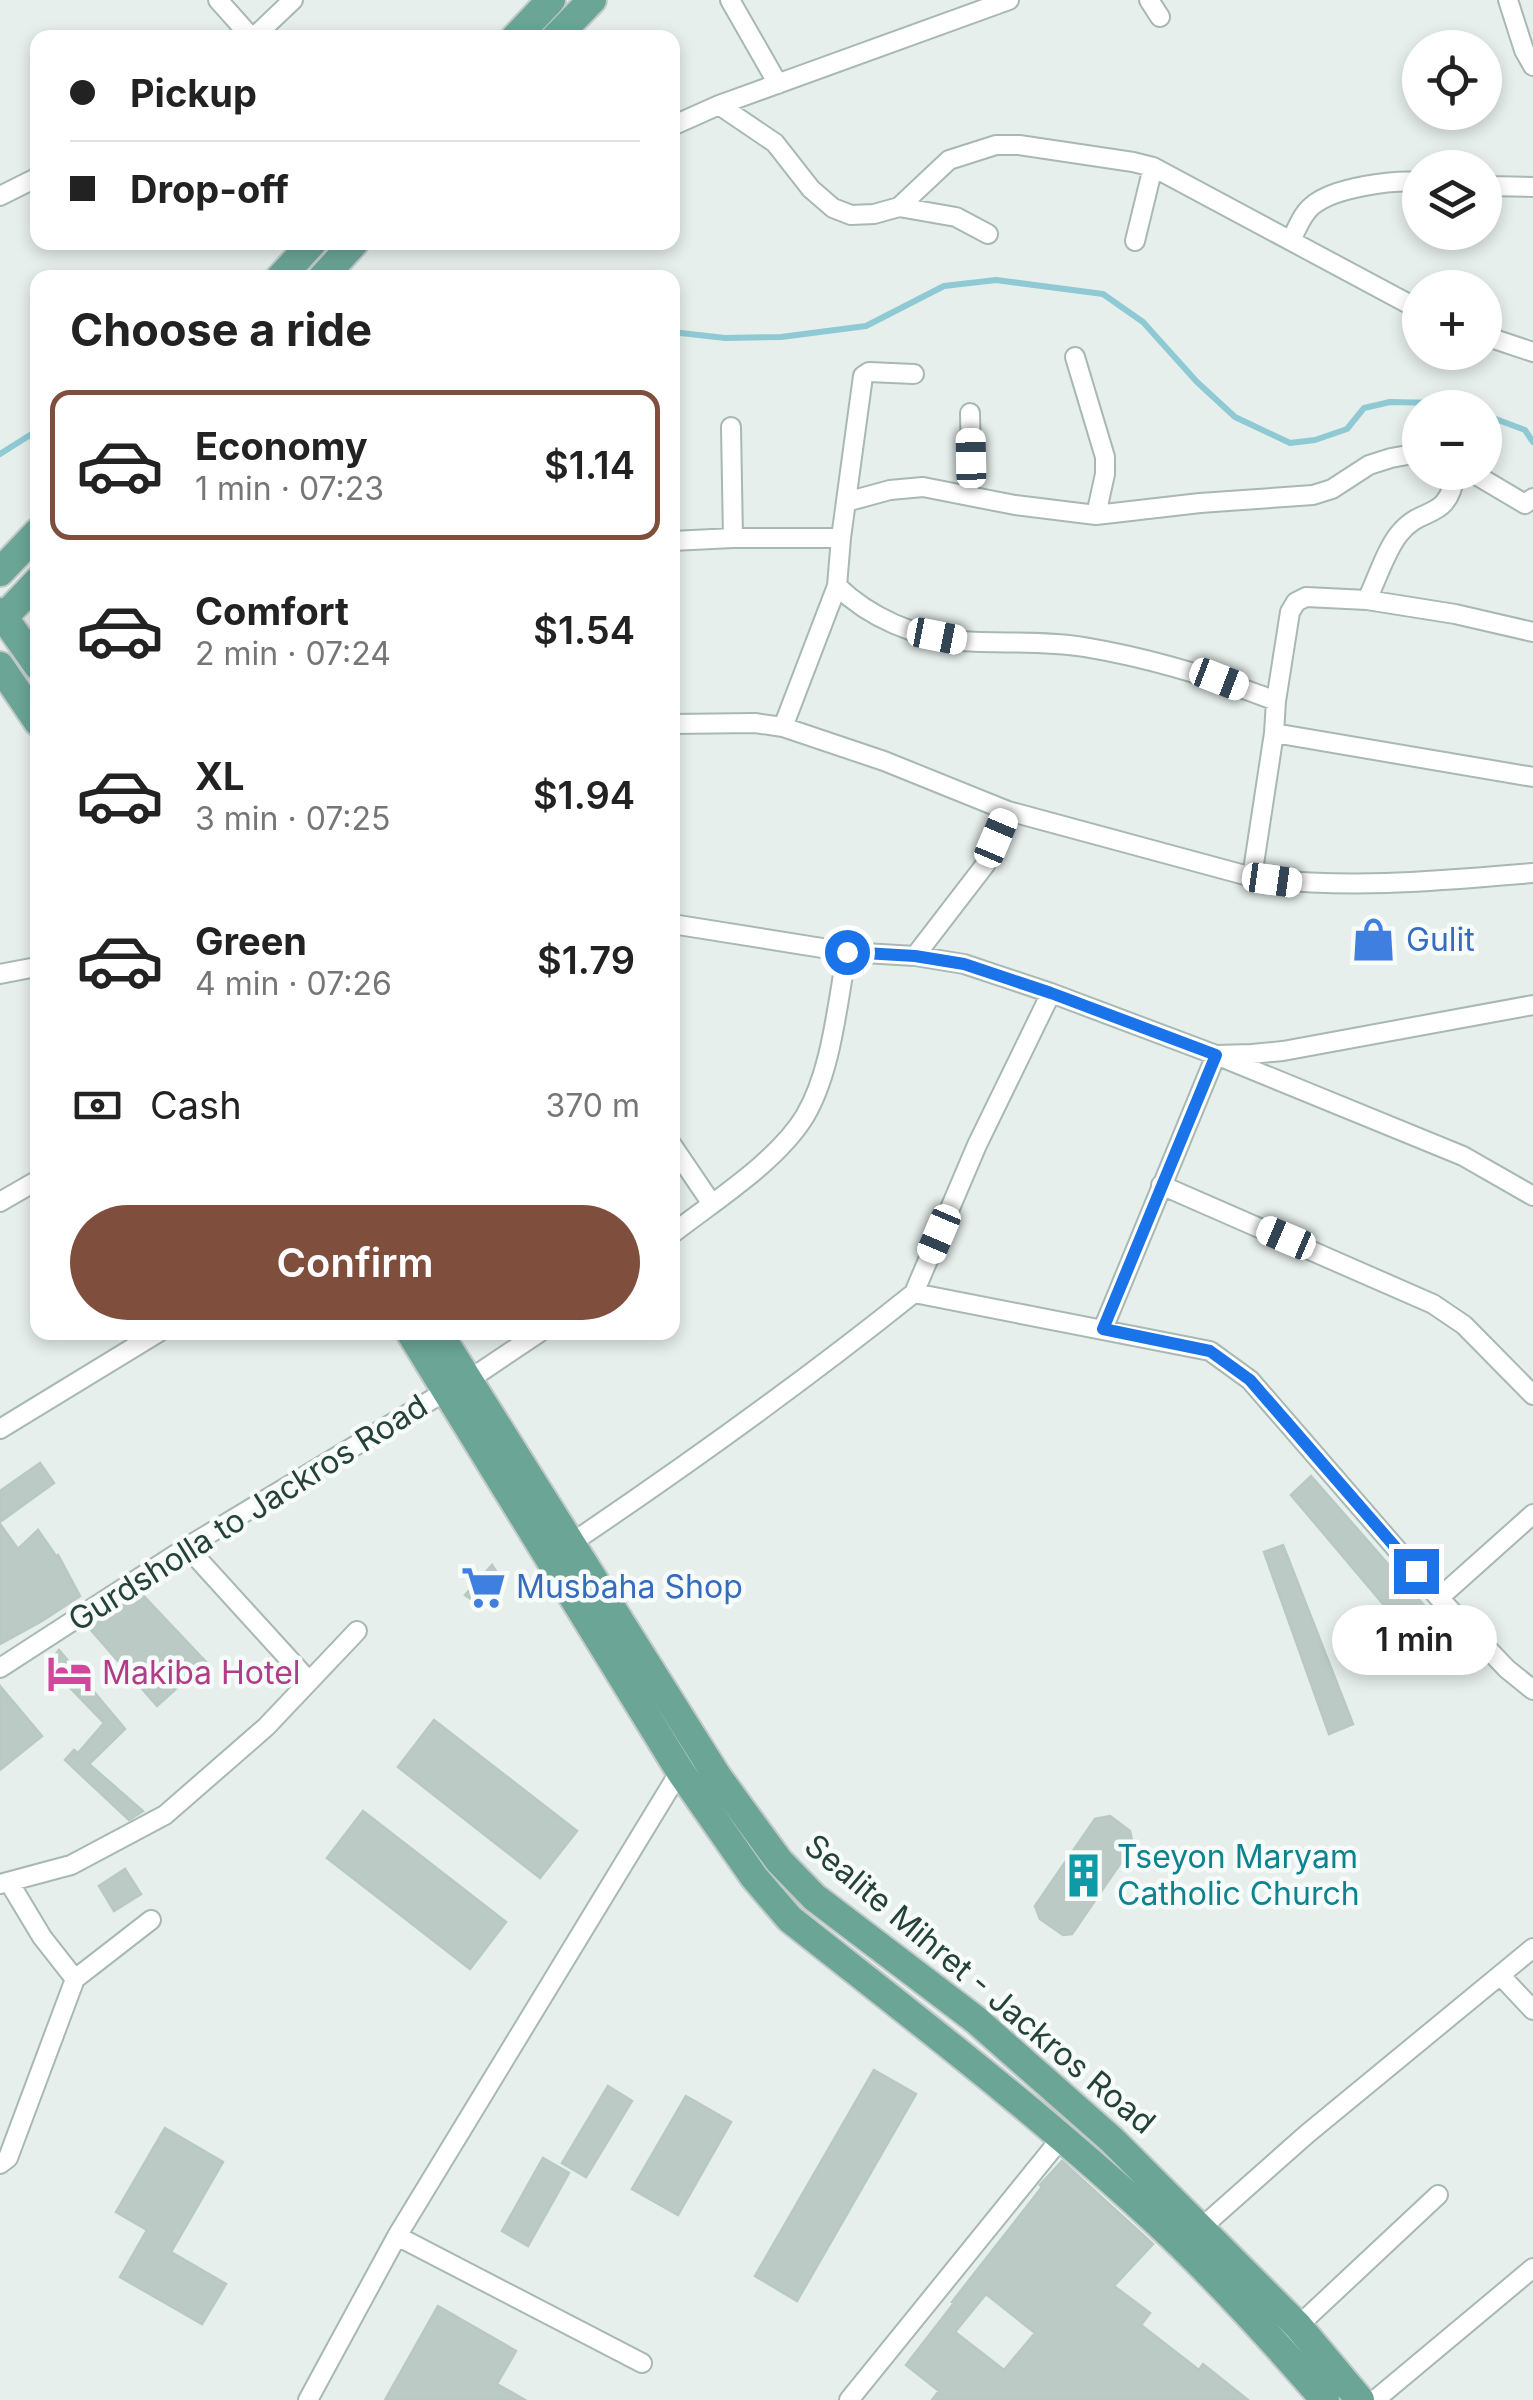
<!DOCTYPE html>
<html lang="en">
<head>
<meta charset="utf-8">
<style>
	:root { --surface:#fff; --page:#f6f6f6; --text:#222; --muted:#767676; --line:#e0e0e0; --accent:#804e3d }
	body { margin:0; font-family:Inter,sans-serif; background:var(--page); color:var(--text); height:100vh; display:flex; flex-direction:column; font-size:38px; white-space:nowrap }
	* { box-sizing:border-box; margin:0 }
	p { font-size:32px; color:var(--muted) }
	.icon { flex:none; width:55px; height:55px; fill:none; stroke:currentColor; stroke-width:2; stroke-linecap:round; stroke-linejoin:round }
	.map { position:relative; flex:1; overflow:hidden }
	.drawer { position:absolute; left:30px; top:270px; width:650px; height:1070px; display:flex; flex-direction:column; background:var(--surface); border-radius:20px; box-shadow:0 5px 15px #0003 }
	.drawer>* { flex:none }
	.top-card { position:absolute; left:30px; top:30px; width:650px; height:220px; border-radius:20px; box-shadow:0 5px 15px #0003; display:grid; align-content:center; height:220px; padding:0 40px; background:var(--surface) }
	.buttons { position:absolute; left:1402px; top:30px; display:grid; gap:20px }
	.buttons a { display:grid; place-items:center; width:100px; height:100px; border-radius:50%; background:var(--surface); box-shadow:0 5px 15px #0003; font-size:50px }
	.end { position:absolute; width:45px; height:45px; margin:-22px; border:12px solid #1a73e8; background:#fff; box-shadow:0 0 0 5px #fff }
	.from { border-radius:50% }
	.bubble { position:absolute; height:70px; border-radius:35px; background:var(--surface); box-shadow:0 5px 15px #0003; font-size:32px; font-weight:600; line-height:70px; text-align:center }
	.car { position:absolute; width:30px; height:60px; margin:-30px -15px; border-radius:12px; box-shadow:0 0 8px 2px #0007; background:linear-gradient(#fff 24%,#345 0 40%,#fff 0 76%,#345 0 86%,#fff 0) }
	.top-card b { display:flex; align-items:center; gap:35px; height:95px; font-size:38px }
	.top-card b+b { border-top:2px solid var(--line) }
	.top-card i { width:25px; height:25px; background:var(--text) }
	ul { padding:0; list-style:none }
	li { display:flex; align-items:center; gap:30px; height:150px; margin:0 20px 15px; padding:0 20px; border:5px solid transparent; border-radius:20px }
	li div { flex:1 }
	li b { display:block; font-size:38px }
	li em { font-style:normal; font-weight:600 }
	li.current { border-color:var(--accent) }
	li>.icon { width:90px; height:90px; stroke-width:1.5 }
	h2 { padding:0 40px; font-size:45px; line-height:120px }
	.pay { display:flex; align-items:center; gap:25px; height:110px; padding:0 40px; font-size:38px }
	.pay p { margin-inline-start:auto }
	.action { display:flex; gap:20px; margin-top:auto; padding:20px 40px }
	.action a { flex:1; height:115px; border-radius:60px; background:var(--accent); color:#fff; font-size:40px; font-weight:600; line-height:115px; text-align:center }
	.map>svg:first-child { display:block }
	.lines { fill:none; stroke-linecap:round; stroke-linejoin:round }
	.stream { stroke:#8ec9d4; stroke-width:6 }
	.building { fill:#bbcac4; stroke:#b8c9c2; stroke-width:2.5; fill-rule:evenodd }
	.street-casing { stroke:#a8b8b2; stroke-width:22 }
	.primary-casing { stroke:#c2cac8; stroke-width:32 }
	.street { stroke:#fff; stroke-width:18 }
	.primary { stroke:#6aa596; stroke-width:28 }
	.route { stroke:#1a73e8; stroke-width:12 }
	.labels { text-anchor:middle; stroke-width:9; stroke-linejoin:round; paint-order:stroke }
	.shop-label { font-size:32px; fill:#366cbe; stroke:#f7fbf9; text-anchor:start }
	.street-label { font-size:32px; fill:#24423a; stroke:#f7fbf9 }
	.hotel-label { font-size:32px; fill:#b23c85; stroke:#f7fbf9; text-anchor:start }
	.culture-label { font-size:32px; fill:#0d838f; stroke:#f7fbf9; text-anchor:start }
</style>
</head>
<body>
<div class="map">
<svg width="1533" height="2400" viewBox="0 0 1533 2400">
	<rect width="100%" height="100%" fill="#e6efeb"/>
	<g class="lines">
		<path class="stream" d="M672,332L725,338L781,337L866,326L944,286L996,280L1103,294L1143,322L1197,382L1235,417L1290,443L1315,440L1347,429L1364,408L1390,402L1440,403L1456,408
			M1485,415L1525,430L1533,442
			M0,454L38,430"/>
	</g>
	<path class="building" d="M40,1463L54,1483L0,1522V1491Z
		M1311,1476L1451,1636L1434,1649L1405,1618L1400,1624L1291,1495Z
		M0,1524L18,1549L38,1530L56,1556L58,1555L80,1596L42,1621L0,1644Z
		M1283,1545L1353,1724L1329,1734L1264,1552Z
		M492,1565L501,1579L478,1604L465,1595Z
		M140,1592L206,1662L157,1706L90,1629L113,1610Z
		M59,1650L125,1729L89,1764L143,1811L129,1820L65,1760L74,1750L78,1753L104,1723L48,1665Z
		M0,1686L42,1736L0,1770Z
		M434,1720L577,1831L540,1878L398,1767Z
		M363,1811L506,1922L470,1969L327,1858Z
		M1110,1816L1130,1831L1133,1845L1072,1934L1063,1935L1040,1919L1035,1906L1095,1819Z
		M125,1869L141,1894L114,1911L99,1886Z
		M874,2070L916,2094L797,2301L755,2276Z
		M608,2086L632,2101L586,2177L562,2163Z
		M686,2096L731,2122L678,2215L632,2189Z
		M165,2128L223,2162L171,2252L226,2284L202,2324L120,2277L147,2230L116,2212Z
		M543,2158L569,2173L528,2246L502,2231Z
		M1062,2161L1153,2244L1114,2286L1150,2313L1141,2325L1199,2370L1203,2364L1248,2400H932L939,2391L906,2365L954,2303L952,2302L1042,2187L1040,2185ZM986,2294L1035,2333L1004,2370L955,2332Z
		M438,2306L516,2351L497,2384L525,2400H385Z"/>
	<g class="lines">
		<defs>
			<path id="street" d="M218,0L252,38
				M730,0L778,84
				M1149,0L1160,17
				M1508,0L1524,50L1533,66
				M253,38L293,0
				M719,105L775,143L811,189L833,208L851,215L874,214L899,207L949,160L996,145H1019L1133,162L1153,167L1420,310
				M672,126L719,105L1009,0
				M1485,186L1533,187
				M0,196L38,177
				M899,207L956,217L988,234
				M1291,240C1297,229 1302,214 1312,206C1334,187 1392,180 1420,182
				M1135,241L1153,167
				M1485,336L1533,352
				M1075,357L1105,457V474L1096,515
				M914,374L869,372L863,376L841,538L837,586C870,618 915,637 961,641C1001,644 1043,640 1084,647C1150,658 1213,677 1276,701
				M731,427L733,538
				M1471,472L1525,504L1533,498
				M968,495L971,458L970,413
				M846,502L890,490L923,487L1015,505L1096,515L1200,503L1313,495L1332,489L1369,465L1391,458L1413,454L1420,456
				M672,541L733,538H841
				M1367,600C1376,581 1386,550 1399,534C1424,503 1447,524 1456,472
				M1533,632L1455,614L1367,600L1306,597L1296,602L1290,612L1276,701L1274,733L1533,777
				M672,724L755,723L783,727L884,761L1008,811L985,865L915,956
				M783,727L837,586
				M1008,811L1252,877C1345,890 1439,881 1533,873
				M1252,877L1274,733
				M672,924L847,952C837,1004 832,1070 805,1116C777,1162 714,1201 672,1234
				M847,952L915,956L964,964L1051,993L1216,1055L1103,1329
				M0,974L31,968
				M1533,1005L1283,1051L1252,1054L1216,1055L1463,1156L1533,1196
				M672,1145L712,1204
				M1161,1185L1433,1304L1464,1325L1533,1395
				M0,1202L38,1180
				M914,1293L977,1145L1051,993
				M0,1429L159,1332
				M570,1544C687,1465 803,1382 914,1293L1210,1351L1250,1380L1439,1598L1507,1669L1533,1690
				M187,1547L309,1681
				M1439,1598L1533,1514
				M0,1668L187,1547L446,1391L467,1381L540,1332
				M9,1882L42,1937L75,1979
				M0,1884L71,1865L165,1815L266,1727L357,1631
				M1501,1976L1533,2010
				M0,2164L8,2158L75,1979L151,1920
				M1201,2228L1307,2134L1533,1948
				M397,2236L642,2363
				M1298,2326L1438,2195
				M308,2400L397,2236L680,1771
				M849,2400L1062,2137
				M1375,2400L1533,2268"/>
			<path id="primary" d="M515,38L551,0
				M555,38L592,0
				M280,278L313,242
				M322,278L355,242
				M0,572L38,532
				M0,612L38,666
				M0,621L38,581
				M0,666L38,722
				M410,1332L680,1771L754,1877L790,1919C915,2018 1042,2115 1159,2224C1218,2279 1272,2339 1325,2400
				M438,1332L717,1776L779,1861L814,1897L976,2020L1112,2140L1298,2326L1360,2400"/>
		</defs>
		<use href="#street" class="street-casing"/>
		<use href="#primary" class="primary-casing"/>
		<use href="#street" class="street"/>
		<use href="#primary" class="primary"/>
	</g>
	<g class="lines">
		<path class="route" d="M847,952L915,956L964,964L1051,993L1216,1055L1103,1329L1210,1351L1250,1380L1416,1571"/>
	</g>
	<defs>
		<symbol id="shop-bare" viewBox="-9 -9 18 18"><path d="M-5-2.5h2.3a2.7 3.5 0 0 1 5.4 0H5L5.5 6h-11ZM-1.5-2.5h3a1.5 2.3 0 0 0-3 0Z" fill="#3f7fe0" stroke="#f7fbf9" stroke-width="2.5" paint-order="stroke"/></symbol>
		<symbol id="supermarket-bare" viewBox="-9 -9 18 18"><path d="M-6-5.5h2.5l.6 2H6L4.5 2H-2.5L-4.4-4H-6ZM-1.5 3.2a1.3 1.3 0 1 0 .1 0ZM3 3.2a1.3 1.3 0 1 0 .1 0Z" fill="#3f7fe0" stroke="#f7fbf9" stroke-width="2.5" paint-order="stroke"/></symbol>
		<symbol id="hotel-bare" viewBox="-9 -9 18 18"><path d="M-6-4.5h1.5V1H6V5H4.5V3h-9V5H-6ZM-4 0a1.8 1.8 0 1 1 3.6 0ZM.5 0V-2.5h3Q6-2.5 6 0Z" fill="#d1479c" stroke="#f7fbf9" stroke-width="2.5" paint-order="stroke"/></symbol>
		<symbol id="building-bare" viewBox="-9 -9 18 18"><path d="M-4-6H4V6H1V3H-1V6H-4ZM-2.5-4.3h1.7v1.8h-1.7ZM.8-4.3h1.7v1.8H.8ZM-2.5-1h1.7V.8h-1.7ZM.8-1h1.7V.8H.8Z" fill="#0f9aa8" stroke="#f7fbf9" stroke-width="2.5" paint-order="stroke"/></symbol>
	</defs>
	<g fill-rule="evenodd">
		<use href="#shop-bare" x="1342" y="908" width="63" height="63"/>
		<use href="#supermarket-bare" x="452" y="1556" width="63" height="63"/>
		<use href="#hotel-bare" x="38" y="1642" width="63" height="63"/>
		<use href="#building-bare" x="1052" y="1844" width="63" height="63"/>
	</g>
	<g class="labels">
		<g class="shop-label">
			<text x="1406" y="951">Gulit</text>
			<text x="516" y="1598">Musbaha Shop</text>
		</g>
		<g class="street-label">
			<text transform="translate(248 1513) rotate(-32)" y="11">Gurdsholla to Jackros Road</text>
			<text transform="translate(980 1984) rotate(40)" y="11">Sealite Mihret - Jackros Road</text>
		</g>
		<g class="hotel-label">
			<text x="102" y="1684">Makiba Hotel</text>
		</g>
		<g class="culture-label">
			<text x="1117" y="1868">Tseyon Maryam<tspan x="1117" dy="37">Catholic Church</tspan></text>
		</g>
	</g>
</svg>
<div class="buttons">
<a><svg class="icon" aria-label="locate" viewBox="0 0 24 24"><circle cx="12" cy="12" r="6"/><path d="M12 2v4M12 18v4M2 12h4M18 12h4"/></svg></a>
<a><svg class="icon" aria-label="layers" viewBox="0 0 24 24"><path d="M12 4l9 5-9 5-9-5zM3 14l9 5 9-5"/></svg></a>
<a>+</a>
<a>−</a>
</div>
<i class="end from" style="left:847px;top:952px"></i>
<i class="end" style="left:1416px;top:1571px"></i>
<div class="bubble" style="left:1332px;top:1605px;width:165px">1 min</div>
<i class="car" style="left:971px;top:458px;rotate:359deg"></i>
<i class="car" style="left:937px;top:636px;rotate:101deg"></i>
<i class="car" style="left:1219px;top:679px;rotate:111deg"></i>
<i class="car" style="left:996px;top:838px;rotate:23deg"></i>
<i class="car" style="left:1272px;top:880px;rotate:98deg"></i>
<i class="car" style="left:939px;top:1234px;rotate:203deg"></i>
<i class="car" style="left:1286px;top:1238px;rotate:293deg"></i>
<div class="top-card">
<b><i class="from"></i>Pickup</b>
<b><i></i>Drop-off</b>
</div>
<section class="drawer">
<h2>Choose a ride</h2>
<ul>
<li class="current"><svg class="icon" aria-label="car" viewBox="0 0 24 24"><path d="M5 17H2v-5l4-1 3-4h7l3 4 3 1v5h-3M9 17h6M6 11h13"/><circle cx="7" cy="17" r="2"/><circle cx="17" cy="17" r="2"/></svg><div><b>Economy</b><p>1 min · 07:23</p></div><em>$1.14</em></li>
<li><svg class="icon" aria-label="car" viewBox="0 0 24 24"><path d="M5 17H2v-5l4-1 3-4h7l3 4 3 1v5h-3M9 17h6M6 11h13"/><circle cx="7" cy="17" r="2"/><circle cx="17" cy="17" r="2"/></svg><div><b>Comfort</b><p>2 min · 07:24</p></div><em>$1.54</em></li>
<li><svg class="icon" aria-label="car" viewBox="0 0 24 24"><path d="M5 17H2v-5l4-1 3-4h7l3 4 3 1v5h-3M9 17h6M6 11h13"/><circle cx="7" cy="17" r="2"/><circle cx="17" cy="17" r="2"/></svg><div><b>XL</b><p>3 min · 07:25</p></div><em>$1.94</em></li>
<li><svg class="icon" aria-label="car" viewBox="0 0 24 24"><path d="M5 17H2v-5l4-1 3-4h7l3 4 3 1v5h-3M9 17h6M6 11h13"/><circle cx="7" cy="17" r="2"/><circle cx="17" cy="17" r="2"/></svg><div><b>Green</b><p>4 min · 07:26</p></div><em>$1.79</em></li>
</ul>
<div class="pay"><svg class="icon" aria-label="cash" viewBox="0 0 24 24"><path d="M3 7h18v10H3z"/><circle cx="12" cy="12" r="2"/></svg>Cash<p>370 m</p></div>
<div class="action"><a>Confirm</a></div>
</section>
</div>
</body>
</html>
